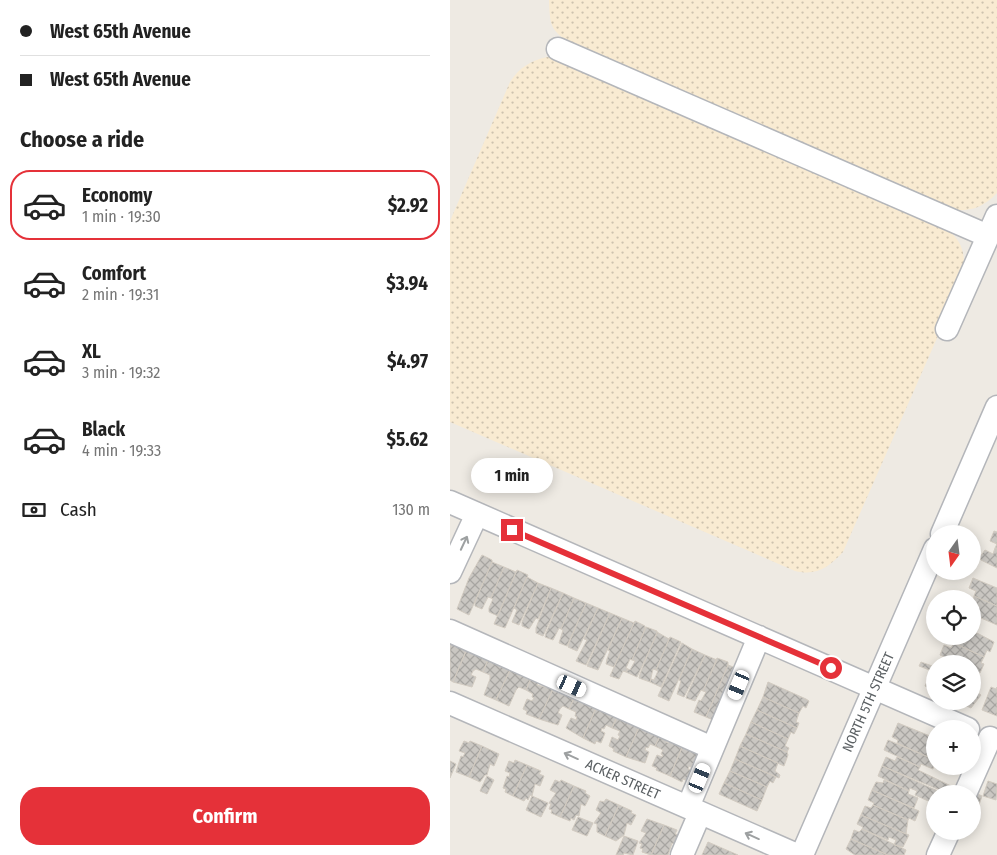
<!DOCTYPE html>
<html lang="en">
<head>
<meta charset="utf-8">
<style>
	:root { --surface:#fff; --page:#f6f6f6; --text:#222; --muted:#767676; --line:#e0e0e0; --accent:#e53139 }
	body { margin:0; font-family:"Fira Sans Condensed",sans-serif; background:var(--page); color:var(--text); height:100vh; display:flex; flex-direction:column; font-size:19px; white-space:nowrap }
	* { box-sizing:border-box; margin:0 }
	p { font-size:16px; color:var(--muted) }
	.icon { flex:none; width:28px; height:28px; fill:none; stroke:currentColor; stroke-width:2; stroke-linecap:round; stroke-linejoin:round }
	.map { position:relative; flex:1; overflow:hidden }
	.sheet { display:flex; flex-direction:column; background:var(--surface); width:450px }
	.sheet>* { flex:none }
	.top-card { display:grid; align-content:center; height:110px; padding:0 20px; background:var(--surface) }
	.needle { width:32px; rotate:194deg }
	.buttons { position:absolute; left:476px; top:525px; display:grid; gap:10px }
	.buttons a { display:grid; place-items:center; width:55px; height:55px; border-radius:50%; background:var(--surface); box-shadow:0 2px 12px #0003; font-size:25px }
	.end { position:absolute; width:22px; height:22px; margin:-11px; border:6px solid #e53139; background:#fff; box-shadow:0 0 0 2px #fff }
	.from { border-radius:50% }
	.bubble { position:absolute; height:35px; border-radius:18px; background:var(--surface); box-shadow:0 2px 12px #0003; font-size:16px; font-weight:700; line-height:35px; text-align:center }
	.car { position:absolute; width:15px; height:30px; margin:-15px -8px; border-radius:6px; box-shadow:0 0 4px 1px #0007; background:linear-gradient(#fff 24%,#345 0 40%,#fff 0 76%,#345 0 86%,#fff 0) }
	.top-card b { display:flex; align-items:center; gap:18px; height:48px; font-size:19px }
	.top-card b+b { border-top:1px solid var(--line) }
	.top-card i { width:12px; height:12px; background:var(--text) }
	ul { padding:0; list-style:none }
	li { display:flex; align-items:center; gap:15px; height:70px; margin:0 10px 8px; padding:0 10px; border:2px solid transparent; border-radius:20px }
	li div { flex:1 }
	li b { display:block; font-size:19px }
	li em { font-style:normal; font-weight:700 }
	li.active { border-color:var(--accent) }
	li>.icon { width:45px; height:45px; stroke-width:1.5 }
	h2 { padding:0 20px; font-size:22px; line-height:60px }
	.pay { display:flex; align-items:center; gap:12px; height:55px; padding:0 20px; font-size:19px }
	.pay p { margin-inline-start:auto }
	.cta { display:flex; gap:10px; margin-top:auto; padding:10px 20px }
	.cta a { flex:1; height:58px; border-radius:20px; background:var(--accent); color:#fff; font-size:20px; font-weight:700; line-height:58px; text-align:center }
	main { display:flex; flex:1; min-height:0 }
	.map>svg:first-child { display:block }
	.sand { fill:url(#sand-dots) }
	.building { fill:url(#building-cross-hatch); stroke:#d2cbc1 }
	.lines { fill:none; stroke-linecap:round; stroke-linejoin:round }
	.minor-casing { stroke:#b4b6ba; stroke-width:25 }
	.minor { stroke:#fff; stroke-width:22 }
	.oneway { stroke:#9da0a1 }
	.route { stroke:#e53139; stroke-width:6 }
	.labels { text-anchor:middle; stroke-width:5; stroke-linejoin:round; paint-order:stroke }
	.street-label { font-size:14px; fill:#5b6063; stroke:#fff }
</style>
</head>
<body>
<main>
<section class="sheet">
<div class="top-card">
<b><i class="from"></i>West 65th Avenue</b>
<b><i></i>West 65th Avenue</b>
</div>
<h2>Choose a ride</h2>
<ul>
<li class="active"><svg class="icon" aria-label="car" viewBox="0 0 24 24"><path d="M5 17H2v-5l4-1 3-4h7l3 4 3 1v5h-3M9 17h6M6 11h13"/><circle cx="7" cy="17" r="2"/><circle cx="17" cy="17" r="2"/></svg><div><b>Economy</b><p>1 min · 19:30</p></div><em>$2.92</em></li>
<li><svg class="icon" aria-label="car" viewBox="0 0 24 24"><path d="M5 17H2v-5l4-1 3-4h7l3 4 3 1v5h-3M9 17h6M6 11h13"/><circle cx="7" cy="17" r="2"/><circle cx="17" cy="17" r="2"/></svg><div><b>Comfort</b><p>2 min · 19:31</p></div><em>$3.94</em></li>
<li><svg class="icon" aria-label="car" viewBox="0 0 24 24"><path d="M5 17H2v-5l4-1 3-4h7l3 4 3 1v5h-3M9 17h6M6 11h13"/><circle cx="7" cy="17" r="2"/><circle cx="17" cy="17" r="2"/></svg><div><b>XL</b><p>3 min · 19:32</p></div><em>$4.97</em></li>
<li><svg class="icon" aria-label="car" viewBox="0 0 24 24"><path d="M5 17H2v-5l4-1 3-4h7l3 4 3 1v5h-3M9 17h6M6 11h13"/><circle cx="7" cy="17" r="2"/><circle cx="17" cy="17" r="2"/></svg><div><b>Black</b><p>4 min · 19:33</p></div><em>$5.62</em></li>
</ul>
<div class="pay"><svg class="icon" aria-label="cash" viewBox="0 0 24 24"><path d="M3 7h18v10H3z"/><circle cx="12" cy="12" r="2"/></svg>Cash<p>130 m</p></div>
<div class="cta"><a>Confirm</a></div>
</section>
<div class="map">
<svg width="547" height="855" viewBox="0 0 547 855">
	<defs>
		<pattern id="sand-dots" width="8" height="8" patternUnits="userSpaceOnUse" patternTransform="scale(1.25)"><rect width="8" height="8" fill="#f9ebd2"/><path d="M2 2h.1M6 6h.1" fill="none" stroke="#cdc2ae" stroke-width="1.8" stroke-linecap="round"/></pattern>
		<pattern id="building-cross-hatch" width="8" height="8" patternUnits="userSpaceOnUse" patternTransform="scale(1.25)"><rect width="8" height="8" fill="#cac7c2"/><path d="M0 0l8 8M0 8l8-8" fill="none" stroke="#a7a5a1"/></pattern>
	</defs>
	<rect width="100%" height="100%" fill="#eeeae3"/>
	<path class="sand" d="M99,0H547V193C531,210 517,212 495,209L122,44C100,30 100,26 99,0Z
		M97,57L114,59L490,223C513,241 516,250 513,279L393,552C378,568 367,576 345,571L0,422V221L60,82C70,67 80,61 97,57Z"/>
	<path class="building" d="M544,531L547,532V549L545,548L547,544L540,541Z
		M545,548L547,549V568L531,560L530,557L535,550L543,554Z
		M32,555L42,560V562L19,615L7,609L19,578Z
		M42,562L54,567L41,598L38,597L32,609L25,606V602Z
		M54,567L66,572L48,616L39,612V608L43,599L41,598Z
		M67,570L78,575L55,628L44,624Z
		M77,577L88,583L69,625L62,622L67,610L64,608Z
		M523,578L547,588V606L524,596L526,591L519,588Z
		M88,583L101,588L88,619L86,618L79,629L72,626V622Z
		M101,588L113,593L93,636L86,633V628Z
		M113,593L124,598L111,629L109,628L103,640L95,637L96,633Z
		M524,596L547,606V625L522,614Z
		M124,598L136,603L117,646L109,643L113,630L111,629Z
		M136,603L148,608L127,651L118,647L119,643Z
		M148,608L160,613L136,665L126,661L137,640L134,639Z
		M160,613L172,618L148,670L137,666Z
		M172,618L184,623L164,667L156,664L157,659L160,651L158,650Z
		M185,621L195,626V629L182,660L180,659L176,668L178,669L176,672L173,671L169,679L160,676Z
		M196,627L207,631V634L187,677L176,672L178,669L180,670L185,661L182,660Z
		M207,632L219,639L206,670L203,669L200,682L189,678L190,674Z
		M527,633L544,642L540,652L537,650L534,657L504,643L506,639L499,636H522V634Z
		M220,637L231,642L211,687L200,682L201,679L204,680L208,671L206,670Z
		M0,641L16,651L3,682L0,680Z
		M232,643L242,649L219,701L208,696Z
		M504,643L534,657L531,663L534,664L530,673L522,670V664H510L490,655L494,645L501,648Z
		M242,649L255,655L234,697L227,694L231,681L229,680Z
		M16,651L39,657L33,672L26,669L23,671L21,675L26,677L22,687L3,682Z
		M255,655L267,660L253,691L251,690L245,701L236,698L237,695Z
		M39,658L60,670L46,700L34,695L40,679V675L33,672Z
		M267,658L278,662V665L256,717L244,712L249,700L251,701L256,692L253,691Z
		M471,662L485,667V692L475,686L482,671L469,666Z
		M278,665L291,670L268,722L256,717Z
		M60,670L82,676L76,690L69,687L66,690L59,706L46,700Z
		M82,676L90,679L87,685L103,689L89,719L76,714L77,711L73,709L77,699L82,701L84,698L82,697L83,694L76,690Z
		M318,682L356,699L359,701L356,708L353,706L349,713L313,697Z
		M541,687L546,689L547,687V716L532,710Z
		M103,689L126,694L119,709L113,706L110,709L108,713L112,715L108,725L89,719Z
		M522,689L531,695L521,708L510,703L522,701Z
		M126,694L146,708L133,738L116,728L121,718L126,720L127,717L125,716L126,712L119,709Z
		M313,697L349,713L346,722L349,723L347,728L307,710Z
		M146,708L169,713L162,728L156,725L154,729L152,728L151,731L155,733L151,743L146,741L145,744L133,738Z
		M307,710L347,728L344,734L341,732L338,739L301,722Z
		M168,714L189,727L176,757L163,751L164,749L159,746L162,737L168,740L170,736L168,735L170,731L162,728Z
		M301,722L338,739L335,746L339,748L337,752L296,734Z
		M448,723L485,738V760L447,743L448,740L442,737Z
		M189,727L211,734L205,746L200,744L198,748L196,747L195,750L199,752L195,763L176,757Z
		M211,734L218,737L216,742L219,743L220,740L233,745L220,776L206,770L207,768L202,766L207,755L212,757L213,755L211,754L213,750L205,746Z
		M296,734L337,752L338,755L334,766L290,746Z
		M438,740L485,760L483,769L471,764L470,767L434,750Z
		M14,741L19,743L20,741L32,746L19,777L6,772L11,756L13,757L15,753L9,751Z
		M233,745L252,752L247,765L243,763L241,767L239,766L238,769L242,771L238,781L233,779L232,782L220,776Z
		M32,746L49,754L44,766L40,764L37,775H35L30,782L19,777Z
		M290,746L328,763L325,771L330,775L329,778L285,759Z
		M436,757L445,761L447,757L470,767L468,770L503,787L500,794L432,766Z
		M285,759L326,777L323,783L320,781L317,787L280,771Z
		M65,760L77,765L63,796L55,792L56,789L53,788L57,776L59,777L60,773L55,771L59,761L64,763Z
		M0,761L6,764L0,778Z
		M77,765L91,771L89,774L94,776L90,786L85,784L82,796L80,795L78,800L76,798L74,801L63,796Z
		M432,766L490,792L485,794V804L465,795L467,791L460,788L459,791L428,776Z
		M280,771L317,787L312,800L274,783Z
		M37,776L44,780L37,794L30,791Z
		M105,780L110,782L111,780L124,786L110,817L101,813L102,810L99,809L101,804L99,803L106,793L100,790Z
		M434,780L459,791L458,794L468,798L464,808L422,790L426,782L433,783Z
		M538,781L547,784L546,800L533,796Z
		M274,783L312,800L307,811L269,794Z
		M124,786L136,791L135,793L140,796L135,806L131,804L129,816L126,815L124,820L121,818L120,821L110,817Z
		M422,790L469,811L465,821L459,818L458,820L423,805L424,803L418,800Z
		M521,791L532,796L528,808L522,806Z
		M82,796L98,803L91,817L76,810Z
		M156,799L169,805L155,836L147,832V824L144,823L151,813L146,810L150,801L154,802Z
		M169,805L182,811L181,813L186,815L181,825L177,823L174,835L166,841L155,836Z
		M423,805L458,820L456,834L411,815L415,806L421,808Z
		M522,806L527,808L524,822L522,821Z
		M411,815L459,835L453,847L444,845L446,840L439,837L438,840L412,829L413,827L407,824Z
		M128,817L143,823L137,836L122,830Z
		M197,819L214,825L201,855L192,852L193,849L190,848L192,844L189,843L196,833L191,831Z
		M214,825L227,830L225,834L232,836L227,846L222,843L218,855H201Z
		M412,829L456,850L454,855H438L401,839L404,830L409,832Z
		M174,836L188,841L183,855L174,853L173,855H166Z
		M401,839L438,855H405L396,849Z
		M258,842L288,855H252Z"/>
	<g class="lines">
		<defs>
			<path id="minor" d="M108,49L538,236
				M497,329L547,216
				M0,502L518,729
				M492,534L547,407
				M0,572L27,514
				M0,631L262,748
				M0,703L347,855
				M515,794L540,738
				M238,807L309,637
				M232,855L250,813
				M352,855L485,549
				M488,855L499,831"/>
		</defs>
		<use href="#minor" class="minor-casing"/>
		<use href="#minor" class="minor"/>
	</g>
	<defs><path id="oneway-shaft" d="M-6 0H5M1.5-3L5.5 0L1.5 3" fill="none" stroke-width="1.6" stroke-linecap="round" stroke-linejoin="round" transform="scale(1.25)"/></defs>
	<g class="oneway">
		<use href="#oneway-shaft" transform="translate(14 543) rotate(-65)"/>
		<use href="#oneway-shaft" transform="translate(121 756) rotate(-156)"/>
		<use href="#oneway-shaft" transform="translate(302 836) rotate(-156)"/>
	</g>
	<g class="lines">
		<path class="route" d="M62,530L381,668"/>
	</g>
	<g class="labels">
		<g class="street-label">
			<text transform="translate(418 702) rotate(-66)" y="5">NORTH 5TH STREET</text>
			<text transform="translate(173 779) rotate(24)" y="5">ACKER STREET</text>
		</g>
	</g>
</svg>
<div class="buttons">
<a><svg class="needle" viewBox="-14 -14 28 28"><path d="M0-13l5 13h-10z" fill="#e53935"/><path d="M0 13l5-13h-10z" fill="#767676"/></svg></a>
<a><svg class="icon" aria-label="locate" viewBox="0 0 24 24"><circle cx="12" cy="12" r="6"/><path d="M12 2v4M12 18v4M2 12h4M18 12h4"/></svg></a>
<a><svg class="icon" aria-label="layers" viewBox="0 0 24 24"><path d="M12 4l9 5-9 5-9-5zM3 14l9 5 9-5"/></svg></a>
<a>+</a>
<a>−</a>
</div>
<i class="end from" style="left:381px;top:668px"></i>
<i class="end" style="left:62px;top:530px"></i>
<div class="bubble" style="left:21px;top:458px;width:82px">1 min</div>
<i class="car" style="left:289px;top:685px;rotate:203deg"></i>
<i class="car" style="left:122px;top:686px;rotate:114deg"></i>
<i class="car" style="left:250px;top:778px;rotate:23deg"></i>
</div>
</main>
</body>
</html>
